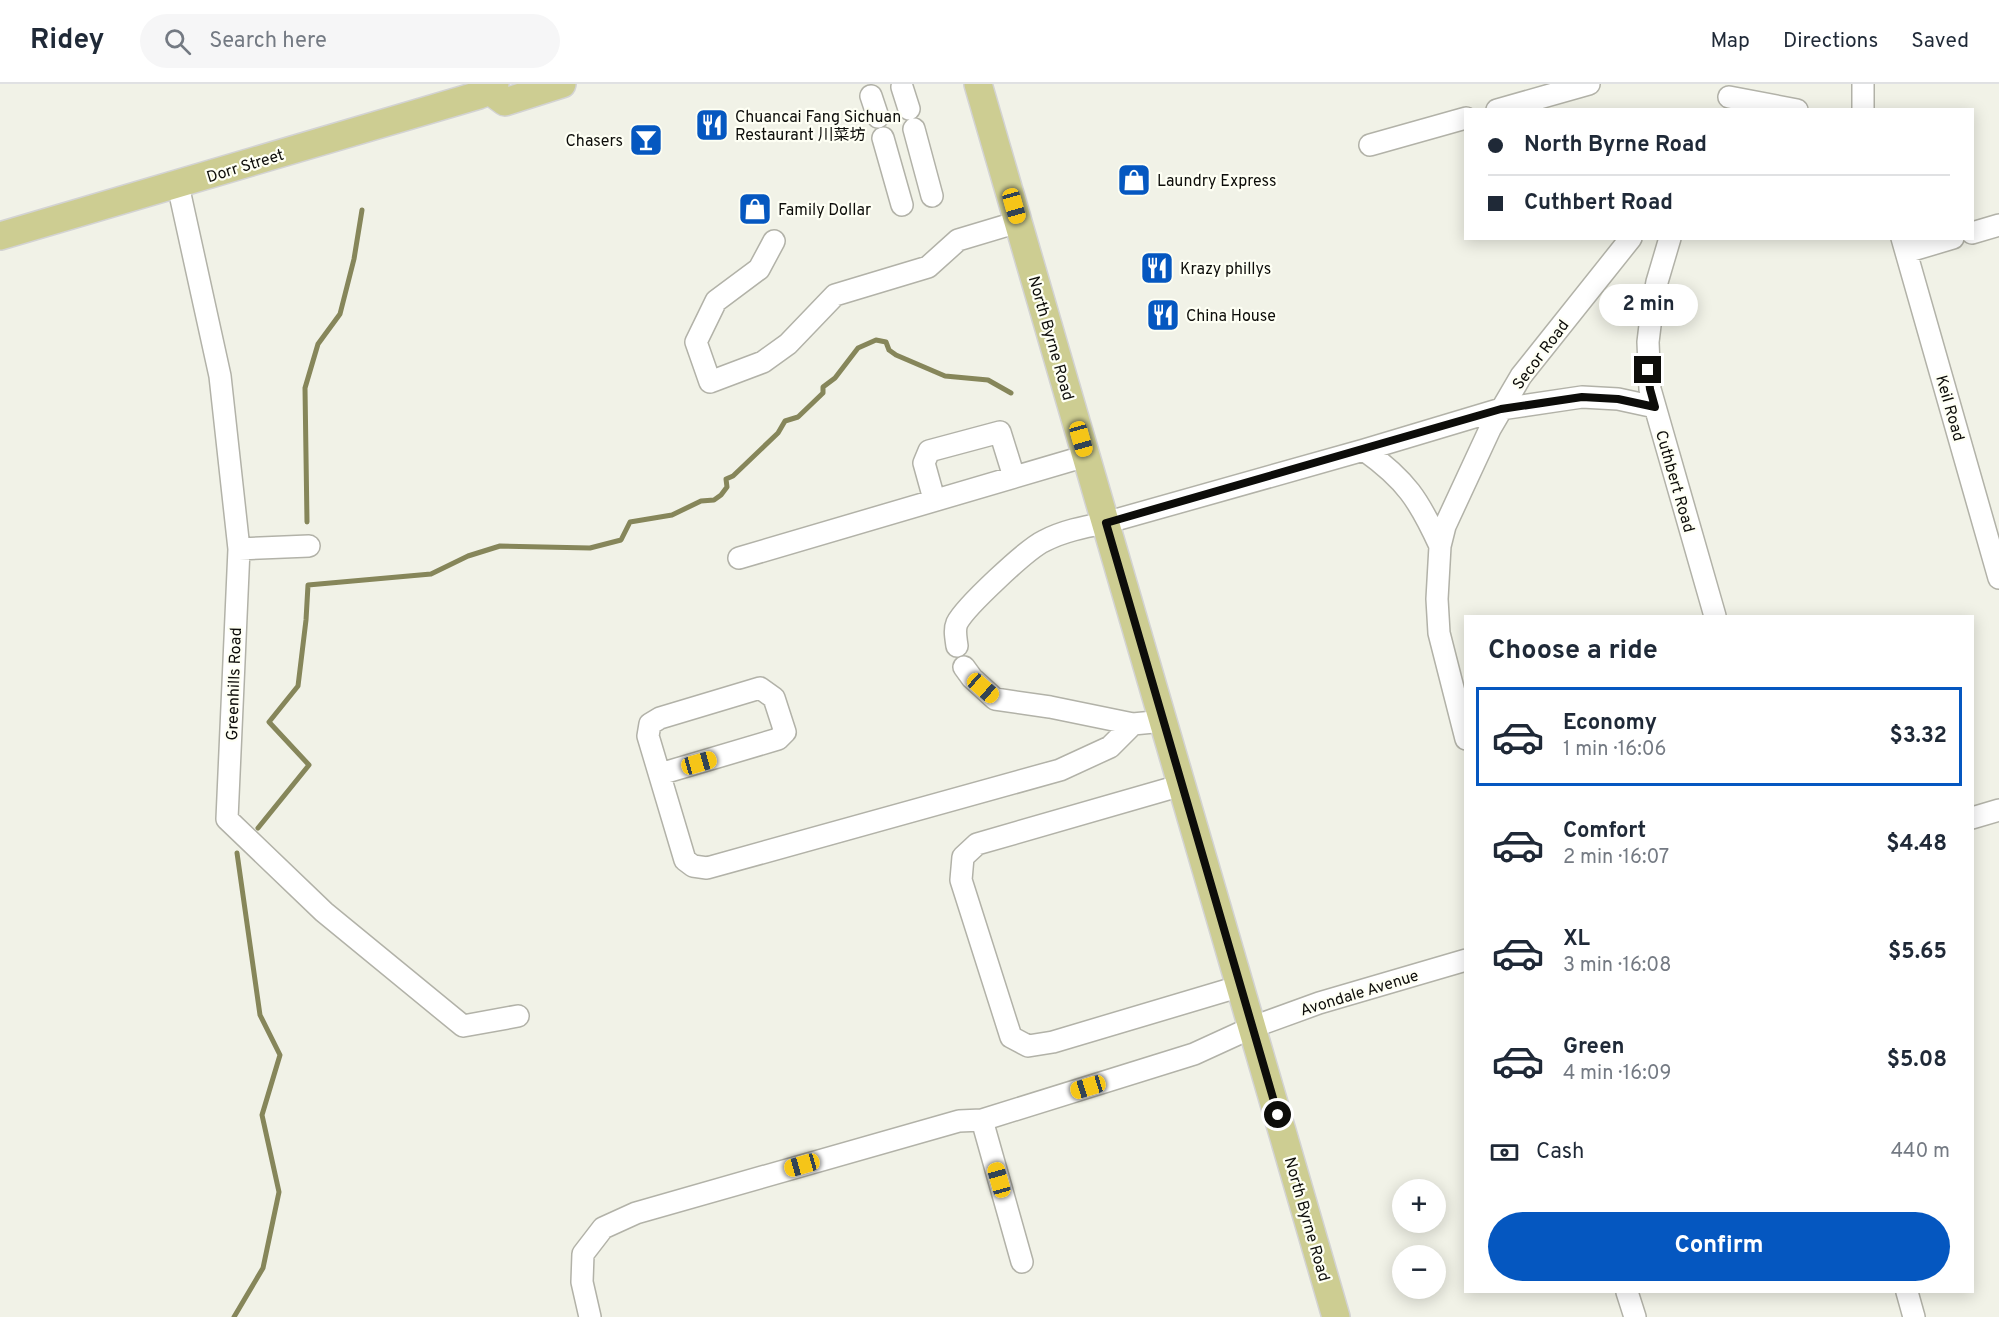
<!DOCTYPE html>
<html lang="en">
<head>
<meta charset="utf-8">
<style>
	:root { --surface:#fff; --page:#f6f6f7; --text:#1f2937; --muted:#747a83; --line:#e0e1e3; --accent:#0557c0 }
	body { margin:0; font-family:Overpass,"Noto Sans SC",sans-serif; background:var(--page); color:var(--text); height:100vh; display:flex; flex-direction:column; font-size:22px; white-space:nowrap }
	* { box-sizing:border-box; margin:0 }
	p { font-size:20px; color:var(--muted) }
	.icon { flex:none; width:33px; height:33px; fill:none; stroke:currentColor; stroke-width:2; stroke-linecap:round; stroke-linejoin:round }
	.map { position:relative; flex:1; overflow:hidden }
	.side { position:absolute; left:1464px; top:531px; width:510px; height:678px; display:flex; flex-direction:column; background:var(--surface); border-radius:0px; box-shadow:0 3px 15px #0003 }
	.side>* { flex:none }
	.hud { position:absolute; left:1464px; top:24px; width:510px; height:132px; border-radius:0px; box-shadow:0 3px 15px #0003; display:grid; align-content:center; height:132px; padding:0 24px; background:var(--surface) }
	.fabs { position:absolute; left:1392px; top:1095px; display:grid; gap:12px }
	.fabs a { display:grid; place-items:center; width:54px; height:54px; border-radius:50%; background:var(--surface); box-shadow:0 3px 15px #0003; font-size:30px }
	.end { position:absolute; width:27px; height:27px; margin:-14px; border:8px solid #0d0d0a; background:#fff; box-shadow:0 0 0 3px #fff }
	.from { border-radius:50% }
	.bubble { position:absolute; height:42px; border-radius:21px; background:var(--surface); box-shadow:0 3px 15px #0003; font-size:20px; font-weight:700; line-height:42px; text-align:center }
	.car { position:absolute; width:18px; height:36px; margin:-18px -9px; border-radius:8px; box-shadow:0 0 4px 2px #0007; background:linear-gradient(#f5c518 24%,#345 0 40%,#f5c518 0 76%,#345 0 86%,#f5c518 0) }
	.hud b { display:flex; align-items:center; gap:21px; height:57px; font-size:22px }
	.hud b+b { border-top:2px solid var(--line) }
	.hud i { width:15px; height:15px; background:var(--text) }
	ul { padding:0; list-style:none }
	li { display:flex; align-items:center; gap:18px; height:99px; margin:0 12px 9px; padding:0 12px; border:3px solid transparent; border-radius:0px }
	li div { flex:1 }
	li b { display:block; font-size:22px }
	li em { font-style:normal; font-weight:700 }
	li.selected { border-color:var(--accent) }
	li>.icon { width:54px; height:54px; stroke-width:1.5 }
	h2 { padding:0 24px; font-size:27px; line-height:72px }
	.pay { display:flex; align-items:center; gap:15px; height:66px; padding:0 24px; font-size:22px }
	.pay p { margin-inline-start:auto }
	.cta { display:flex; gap:12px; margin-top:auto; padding:12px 24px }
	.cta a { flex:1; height:69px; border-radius:36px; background:var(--accent); color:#fff; font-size:24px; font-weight:700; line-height:69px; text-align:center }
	header { display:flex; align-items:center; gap:36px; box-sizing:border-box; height:84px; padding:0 30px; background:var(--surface); border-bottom:2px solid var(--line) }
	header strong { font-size:28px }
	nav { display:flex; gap:33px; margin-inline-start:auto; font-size:21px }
	.search { width:420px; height:54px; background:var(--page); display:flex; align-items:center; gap:15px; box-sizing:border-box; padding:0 21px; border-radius:33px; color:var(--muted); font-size:22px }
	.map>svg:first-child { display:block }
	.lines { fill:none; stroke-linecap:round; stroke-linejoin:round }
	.stream { stroke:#86865a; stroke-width:5 }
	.minor-casing { stroke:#b2b2a8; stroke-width:24 }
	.major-casing { stroke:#d3d3d3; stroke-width:30 }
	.minor { stroke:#fff; stroke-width:21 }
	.major { stroke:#cdcd92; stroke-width:27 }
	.route { stroke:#0d0d0a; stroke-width:8 }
	.labels { text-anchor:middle; stroke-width:4.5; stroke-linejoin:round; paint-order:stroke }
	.poi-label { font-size:16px; fill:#0d0d0a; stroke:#fefff4; text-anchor:start }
	.street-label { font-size:16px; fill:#0d0d0a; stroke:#fefff4 }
</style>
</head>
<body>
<header>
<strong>Ridey</strong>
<div class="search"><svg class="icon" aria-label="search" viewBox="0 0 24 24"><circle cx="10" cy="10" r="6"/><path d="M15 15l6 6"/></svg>Search here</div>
<nav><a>Map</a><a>Directions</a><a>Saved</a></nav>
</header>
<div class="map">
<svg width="1999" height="1233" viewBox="0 0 1999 1233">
	<rect width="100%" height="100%" fill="#f1f2e7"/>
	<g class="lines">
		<path class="stream" d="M307,438L305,304L318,260L340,230L354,175L362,126
			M258,744L309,681L269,638L298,602L306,536L308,501L431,490L468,472L500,462L590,464L621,456L630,438L672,431L701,417L714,416L721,411L727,403L726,395L733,392L778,349L785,337L798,333L823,309V303L835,294L858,264L876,256L886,258L889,266L896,271L945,292L988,296L1011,309
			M234,1233L263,1184L279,1108L262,1031L280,971L260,931L237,769"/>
		<defs>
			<path id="minor" d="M1863,0V26
				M902,3L909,25
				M871,12L878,33
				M1729,13L1797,26
				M1497,26L1589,0
				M914,45L932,112
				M883,54L902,121
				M1370,61L1466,34
				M178,101L220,292L239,465L227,735L324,828L463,942L518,932
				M1972,149L1999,141
				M1670,154L1657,198L1652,225L1648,258L1650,305L1715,532
				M1902,154L1999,494
				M774,157L759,185L716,217L696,258L710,298L763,278L788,260L835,211L928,183L958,156L1018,138
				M1906,168L1953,154
				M1364,366C1406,396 1419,416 1440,462
				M934,415L924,379L929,367L1000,348L1014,393
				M239,465L309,462
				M739,474L1086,372
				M957,562C956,554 954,546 957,539C965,523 1027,465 1044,457C1063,447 1084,443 1105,439L1364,366L1501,325L1582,313L1618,315L1655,323
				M964,583L972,594L995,615L1050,623L1133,640L1164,637
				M1466,655L1439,549L1437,515L1440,462L1445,442L1490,345L1521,292L1631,154
				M660,690L778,655L785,648L774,614L760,604L660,634L650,640L648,652L685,776L693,782L707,784L1060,686L1110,663L1133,640
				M1182,701L977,760L963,773L961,796L1011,953L1028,962L1053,958L1241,902
				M1972,734L1999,726
				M1022,1178L982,1036L1194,970L1253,943L1319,919L1466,876
				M1627,1208L1635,1233
				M1907,1208L1914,1233
				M590,1233L582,1198L583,1170L603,1144L636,1129L959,1037L982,1036"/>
			<path id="major" d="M978,0L1336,1233
				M490,7L505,18L562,0
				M0,152L479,11L490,7L495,0"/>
		</defs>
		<use href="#minor" class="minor-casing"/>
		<use href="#major" class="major-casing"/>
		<use href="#minor" class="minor"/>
		<use href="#major" class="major"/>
	</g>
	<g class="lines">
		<path class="route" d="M1278,1031L1106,439L1501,325L1582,313L1618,315L1655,323L1650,305L1648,286"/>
	</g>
	<defs>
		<symbol id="restaurant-square" viewBox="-11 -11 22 22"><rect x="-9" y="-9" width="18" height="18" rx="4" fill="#0557c0" stroke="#fefff4"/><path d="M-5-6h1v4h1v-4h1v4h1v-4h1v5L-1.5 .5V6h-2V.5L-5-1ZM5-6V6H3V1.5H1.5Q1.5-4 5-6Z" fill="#fff"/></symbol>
		<symbol id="bar-square" viewBox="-11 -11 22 22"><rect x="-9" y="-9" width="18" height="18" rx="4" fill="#0557c0" stroke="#fefff4"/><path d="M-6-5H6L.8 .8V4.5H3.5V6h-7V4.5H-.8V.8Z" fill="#fff"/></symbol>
		<symbol id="shop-square" viewBox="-11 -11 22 22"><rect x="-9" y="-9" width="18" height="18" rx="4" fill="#0557c0" stroke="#fefff4"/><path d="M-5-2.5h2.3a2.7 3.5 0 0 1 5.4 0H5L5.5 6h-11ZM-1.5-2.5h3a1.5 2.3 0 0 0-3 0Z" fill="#fff"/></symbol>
	</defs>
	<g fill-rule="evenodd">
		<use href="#restaurant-square" x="693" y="22" width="38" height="38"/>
		<use href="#bar-square" x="627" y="37" width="38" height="38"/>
		<use href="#shop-square" x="1115" y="77" width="38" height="38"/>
		<use href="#shop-square" x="736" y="106" width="38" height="38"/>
		<use href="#restaurant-square" x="1138" y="165" width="38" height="38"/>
		<use href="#restaurant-square" x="1144" y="212" width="38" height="38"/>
	</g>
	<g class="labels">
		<g class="poi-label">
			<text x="735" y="38">Chuancai Fang Sichuan<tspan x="735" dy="18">Restaurant 川菜坊</tspan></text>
			<text x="623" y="62" text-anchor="end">Chasers</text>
			<text x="1157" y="102">Laundry Express</text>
			<text x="778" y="131">Family Dollar</text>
			<text x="1180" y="190">Krazy phillys</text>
			<text x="1186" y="237">China House</text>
		</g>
		<g class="street-label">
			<text transform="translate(245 81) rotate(-17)" y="6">Dorr Street</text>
			<text transform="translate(1052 254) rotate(74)" y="6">North Byrne Road</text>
			<text transform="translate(1540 270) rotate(-53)" y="6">Secor Road</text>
			<text transform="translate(1951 324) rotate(74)" y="6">Keil Road</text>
			<text transform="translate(1676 397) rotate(74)" y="6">Cuthbert Road</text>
			<text transform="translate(233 600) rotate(-88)" y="6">Greenhills Road</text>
			<text transform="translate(1359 908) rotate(-17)" y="6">Avondale Avenue</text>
			<text transform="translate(1308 1135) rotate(74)" y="6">North Byrne Road</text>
		</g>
	</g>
</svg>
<div class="fabs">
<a>+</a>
<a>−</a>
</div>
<i class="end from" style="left:1278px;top:1031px"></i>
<i class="end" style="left:1648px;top:286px"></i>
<div class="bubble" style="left:1599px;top:200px;width:99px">2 min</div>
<i class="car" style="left:1014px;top:122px;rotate:164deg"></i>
<i class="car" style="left:1081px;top:355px;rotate:164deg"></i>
<i class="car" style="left:983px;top:604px;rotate:131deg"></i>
<i class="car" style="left:699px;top:679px;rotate:74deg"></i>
<i class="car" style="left:1088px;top:1003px;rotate:253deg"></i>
<i class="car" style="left:802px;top:1081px;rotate:254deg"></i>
<i class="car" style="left:999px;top:1096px;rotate:344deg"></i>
<div class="hud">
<b><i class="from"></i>North Byrne Road</b>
<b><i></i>Cuthbert Road</b>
</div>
<section class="side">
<h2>Choose a ride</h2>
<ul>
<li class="selected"><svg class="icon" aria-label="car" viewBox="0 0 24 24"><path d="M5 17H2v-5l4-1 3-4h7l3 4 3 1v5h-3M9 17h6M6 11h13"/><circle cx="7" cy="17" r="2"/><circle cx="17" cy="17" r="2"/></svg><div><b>Economy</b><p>1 min · 16:06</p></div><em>$3.32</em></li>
<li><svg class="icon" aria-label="car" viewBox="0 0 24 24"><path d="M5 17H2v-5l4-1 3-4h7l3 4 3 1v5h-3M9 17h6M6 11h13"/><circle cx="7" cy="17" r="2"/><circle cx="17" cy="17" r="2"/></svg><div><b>Comfort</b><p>2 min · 16:07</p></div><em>$4.48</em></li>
<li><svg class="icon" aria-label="car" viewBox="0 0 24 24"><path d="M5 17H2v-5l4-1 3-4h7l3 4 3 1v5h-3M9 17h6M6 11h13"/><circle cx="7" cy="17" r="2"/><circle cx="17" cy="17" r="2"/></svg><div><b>XL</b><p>3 min · 16:08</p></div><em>$5.65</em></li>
<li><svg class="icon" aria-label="car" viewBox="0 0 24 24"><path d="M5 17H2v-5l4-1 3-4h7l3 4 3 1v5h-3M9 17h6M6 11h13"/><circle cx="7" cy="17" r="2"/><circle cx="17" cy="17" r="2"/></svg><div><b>Green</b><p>4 min · 16:09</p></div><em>$5.08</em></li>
</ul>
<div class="pay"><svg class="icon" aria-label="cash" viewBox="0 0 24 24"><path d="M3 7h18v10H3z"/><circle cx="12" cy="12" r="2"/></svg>Cash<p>440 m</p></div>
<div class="cta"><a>Confirm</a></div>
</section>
</div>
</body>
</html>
